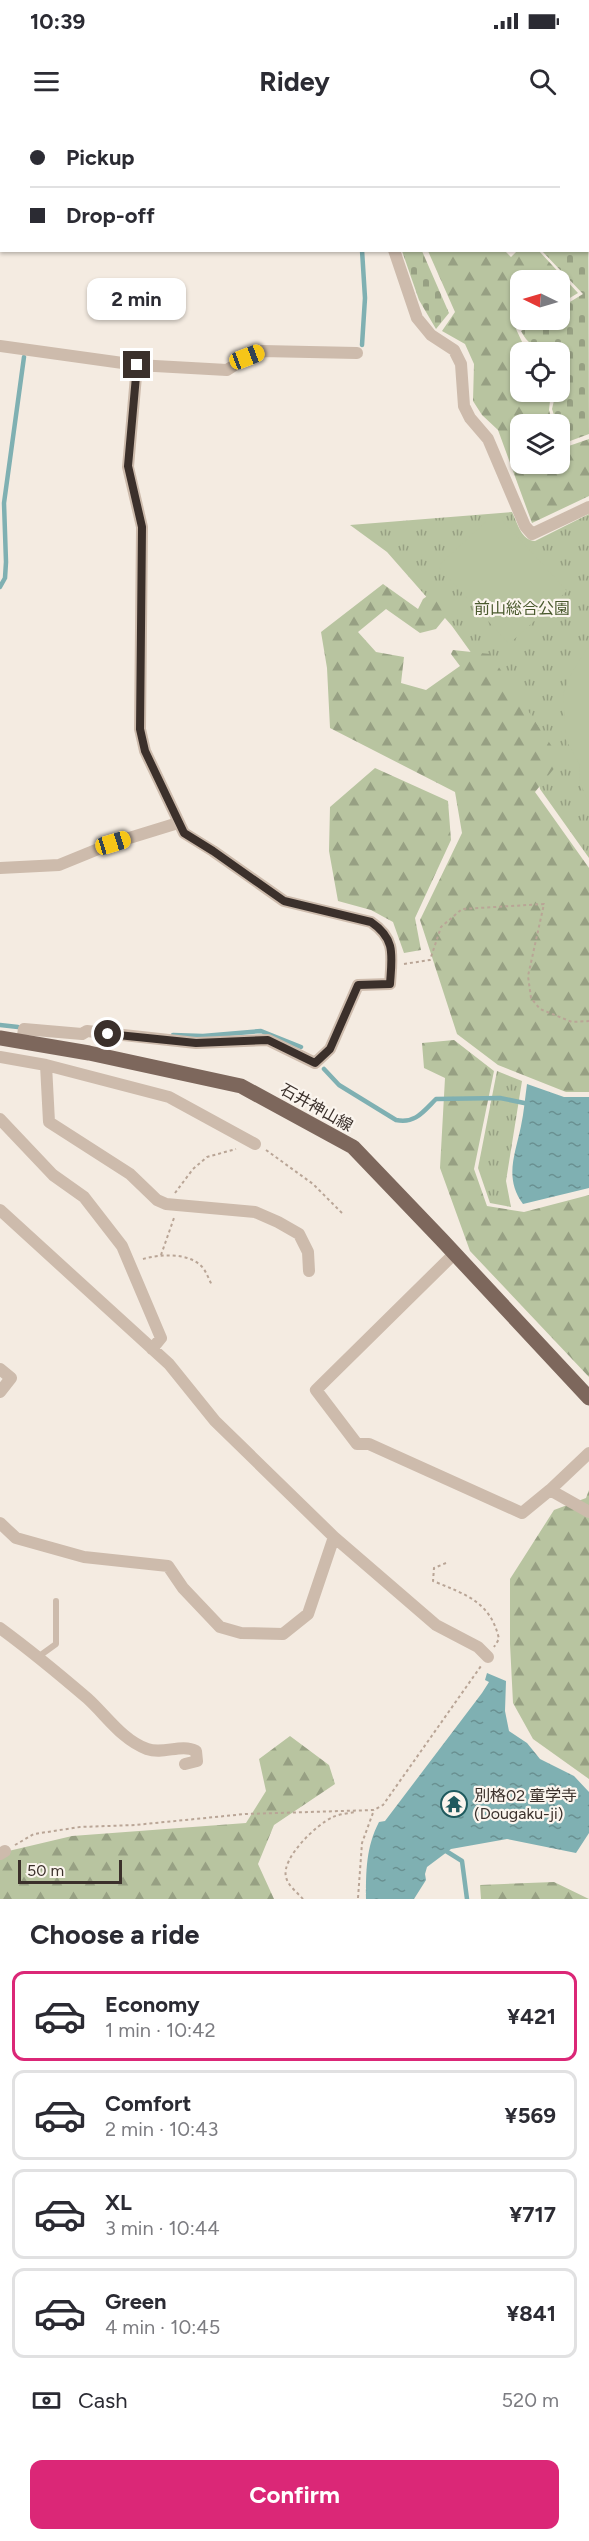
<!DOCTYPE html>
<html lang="en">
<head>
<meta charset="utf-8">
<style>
	:root { --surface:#fff; --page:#f7f7f7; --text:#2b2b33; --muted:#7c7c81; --line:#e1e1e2; --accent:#db2777 }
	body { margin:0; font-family:Figtree,"Noto Sans JP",sans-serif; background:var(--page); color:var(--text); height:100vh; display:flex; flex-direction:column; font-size:22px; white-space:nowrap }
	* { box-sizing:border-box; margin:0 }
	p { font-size:20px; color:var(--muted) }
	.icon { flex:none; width:33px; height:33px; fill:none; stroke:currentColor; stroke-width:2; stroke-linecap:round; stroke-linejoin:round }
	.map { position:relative; height:1779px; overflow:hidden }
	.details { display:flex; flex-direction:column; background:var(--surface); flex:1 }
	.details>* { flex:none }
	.guide { position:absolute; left:0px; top:0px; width:590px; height:132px; box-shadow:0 2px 4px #0004; display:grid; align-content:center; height:132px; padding:0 30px; background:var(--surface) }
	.needle { width:39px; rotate:275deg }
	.buttons { position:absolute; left:510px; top:150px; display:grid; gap:12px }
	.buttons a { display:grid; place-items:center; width:60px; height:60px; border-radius:12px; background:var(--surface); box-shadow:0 2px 4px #0004; font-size:30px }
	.scale { position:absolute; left:18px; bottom:15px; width:104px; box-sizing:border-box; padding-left:6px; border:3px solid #3b302b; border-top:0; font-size:16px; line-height:21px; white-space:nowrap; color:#3b302b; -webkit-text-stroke:4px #fbf5ee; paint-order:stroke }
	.end { position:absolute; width:27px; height:27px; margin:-14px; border:8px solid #3b302b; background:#fff; box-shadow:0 0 0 3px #fff }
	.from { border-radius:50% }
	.bubble { position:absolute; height:42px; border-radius:12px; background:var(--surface); box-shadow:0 2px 4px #0004; font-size:20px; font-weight:700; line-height:42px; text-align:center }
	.car { position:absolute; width:18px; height:36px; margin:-18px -9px; border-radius:8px; box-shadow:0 0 4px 2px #0007; background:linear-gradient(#f5c518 24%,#345 0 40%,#f5c518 0 76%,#345 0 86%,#f5c518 0) }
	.guide b { display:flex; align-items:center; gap:21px; height:57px; font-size:22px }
	.guide b+b { border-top:2px solid var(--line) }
	.guide i { width:15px; height:15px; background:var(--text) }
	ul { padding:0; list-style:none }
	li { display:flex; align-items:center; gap:18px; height:90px; margin:0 12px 9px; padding:0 18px; border:3px solid var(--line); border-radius:12px }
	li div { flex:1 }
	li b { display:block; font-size:22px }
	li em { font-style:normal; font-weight:700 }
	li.on { border-color:var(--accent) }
	li>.icon { width:54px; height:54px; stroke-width:1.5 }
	h2 { padding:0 30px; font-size:27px; line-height:72px }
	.pay { display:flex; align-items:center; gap:15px; height:66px; padding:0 30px; font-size:22px }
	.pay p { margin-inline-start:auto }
	.button { display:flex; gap:12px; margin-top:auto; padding:12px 30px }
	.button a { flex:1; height:69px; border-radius:12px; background:var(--accent); color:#fff; font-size:24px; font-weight:700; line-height:69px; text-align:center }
	.status { display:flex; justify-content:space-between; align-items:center; height:42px; padding:0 30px; background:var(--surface); direction:ltr }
	.status svg { height:16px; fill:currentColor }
	header { display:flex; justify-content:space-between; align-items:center; height:78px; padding:0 30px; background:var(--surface); font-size:27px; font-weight:700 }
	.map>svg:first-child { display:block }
	.grass { fill:url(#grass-tufts) }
	.forest { fill:url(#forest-firs) }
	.cemetery { fill:url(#cemetery-stones) }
	.pitch { fill:#b8c4a0 }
	.water { fill:url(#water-ripples) }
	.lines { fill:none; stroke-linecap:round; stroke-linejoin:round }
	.stream { stroke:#7fb0b2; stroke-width:4.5 }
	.path { stroke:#b9a596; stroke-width:2; stroke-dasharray:3 3; stroke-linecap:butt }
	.lane { stroke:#cdbbac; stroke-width:6 }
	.street { stroke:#cdbbac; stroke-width:12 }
	.primary { stroke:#7d675c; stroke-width:15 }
	.route { stroke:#3b302b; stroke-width:8 }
	.labels { text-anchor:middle; stroke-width:4.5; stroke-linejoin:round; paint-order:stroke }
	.park-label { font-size:16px; fill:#4a5a2e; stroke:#fbf5ee }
	.street-label { font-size:16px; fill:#3b302b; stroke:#fbf5ee }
	.poi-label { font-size:16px; fill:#3b302b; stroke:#fbf5ee; text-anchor:start }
</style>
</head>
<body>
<div class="status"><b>10:39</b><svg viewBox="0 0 49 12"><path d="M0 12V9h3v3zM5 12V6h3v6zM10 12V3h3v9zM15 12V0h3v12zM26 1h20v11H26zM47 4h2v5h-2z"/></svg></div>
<header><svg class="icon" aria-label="menu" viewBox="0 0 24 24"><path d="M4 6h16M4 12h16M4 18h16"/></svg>Ridey<svg class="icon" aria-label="search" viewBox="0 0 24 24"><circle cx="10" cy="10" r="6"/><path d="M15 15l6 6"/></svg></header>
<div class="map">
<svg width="589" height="1779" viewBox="0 0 589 1779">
	<defs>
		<pattern id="grass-tufts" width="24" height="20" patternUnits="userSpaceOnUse" patternTransform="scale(1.5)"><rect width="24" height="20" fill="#b8c4a0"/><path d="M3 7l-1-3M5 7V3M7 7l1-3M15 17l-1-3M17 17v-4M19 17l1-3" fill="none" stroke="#97a083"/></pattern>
		<pattern id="forest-firs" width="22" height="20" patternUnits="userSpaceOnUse" patternTransform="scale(1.5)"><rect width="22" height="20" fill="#b8c4a0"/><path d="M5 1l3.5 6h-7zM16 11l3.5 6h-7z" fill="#97a083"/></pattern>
		<pattern id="cemetery-stones" width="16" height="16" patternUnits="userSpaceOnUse" patternTransform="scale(1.5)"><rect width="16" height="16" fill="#b8c4a0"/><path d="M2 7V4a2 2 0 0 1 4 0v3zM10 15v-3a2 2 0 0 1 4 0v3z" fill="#97a083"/></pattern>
		<pattern id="water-ripples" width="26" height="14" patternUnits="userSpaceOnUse" patternTransform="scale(1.5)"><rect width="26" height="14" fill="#7fb0b2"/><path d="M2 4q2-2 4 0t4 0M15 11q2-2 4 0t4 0" fill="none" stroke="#699091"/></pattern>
	</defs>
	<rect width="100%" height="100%" fill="#f4ebe1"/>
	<path class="grass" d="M512,392C518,404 521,420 535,421L589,394V738L540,669L534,634L495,566L452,506L387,432L350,405Z
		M497,951L522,961L506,1061L511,1087L490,1083L478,1048Z"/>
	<path class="forest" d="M428,131H505L511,137L517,131H539L578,173L560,184V160H520V200H532L516,209L523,224L536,232H520V272H551L549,290L553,304H520V344H560V329L589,319V376L532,403L498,310L482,295L473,281L474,244L465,224L442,211L455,192Z
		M383,464L418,489L423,479L436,470L448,478L453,488L436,509L420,513L386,489L358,512L376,532L404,537L401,563L426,570L460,546L451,534L453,530L490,534L561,640L535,672L589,748V972H566L498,945L457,914L420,800L462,713L455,672L330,608L327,548L321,512Z
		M375,648L448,681L451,720L415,798L421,830L404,833L393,802L371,790L338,781L329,731L330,687Z
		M454,920L494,951L474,1049L487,1086L524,1092L589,1075V1257L470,1131L440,1048L445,958L424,948L422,923Z
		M589,1370V1659L533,1619L513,1583L510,1524V1459L554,1390L586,1378Z
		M290,1616L329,1645L335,1664L274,1705L258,1744L274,1779H0V1733L72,1716L246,1703L266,1671L259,1639Z
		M554,1762L589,1779H481L480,1765Z"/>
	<path class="cemetery" d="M588,72L589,314L562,324L560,304H557L552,289L556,272H560V232C542,232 529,227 521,211L540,200H560V188L583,174L542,131L588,130Z
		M402,131H422L449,193L436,209L419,180Z"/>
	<path class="pitch" d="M488,400H502L567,471L509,524L438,446Z
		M589,526V684L579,660L580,645L566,620L563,574L572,552Z"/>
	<path class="water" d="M527,964L564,977H589V1068L523,1084C504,1058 515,1035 521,1006C524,992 525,978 527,964Z
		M487,1553L506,1561L505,1591L509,1611L527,1623L540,1639L574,1656L589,1672V1713L576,1733L507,1719L451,1729L427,1747L425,1754L426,1760L414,1779H366C366,1751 366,1727 379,1702L385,1701L482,1573L489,1562L485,1560Z"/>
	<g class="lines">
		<path class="stream" d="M531,0L533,2
			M362,225L365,178L362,130
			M0,467L5,458L6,442L4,383L24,237
			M0,905L18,907
			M173,915L203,916L261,911L301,927
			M324,949L339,965L396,1000C415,1004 423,992 436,979L500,978L529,984
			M446,1731L462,1741L467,1779"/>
		<path class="path" d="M404,844L430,840L441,807L462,789L544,784L528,856L531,878L540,889L572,902L589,901
			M266,1030L313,1064L342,1093
			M175,1073L193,1049L207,1037L236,1029
			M161,1135L174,1098
			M143,1139C160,1134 190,1132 203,1148C207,1153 209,1160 212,1165
			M446,1443L434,1448L433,1461C465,1474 491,1482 499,1519L494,1527
			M15,1725L34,1714L80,1707L135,1705L245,1694L374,1690L383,1685L481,1546
			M358,1778L362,1723L374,1690
			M303,1779C297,1772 288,1766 286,1757C281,1738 317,1704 333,1697C340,1694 349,1693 356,1692"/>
		<path class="lane" d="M38,1537L56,1524V1481"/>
		<path class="street" d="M516,0L518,2
			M383,2V0
			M0,52H2
			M588,64H589
			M0,65H2
			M394,130L417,198L431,215L454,230L461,244L464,286L470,298L488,319L525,406L532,414L589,387
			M0,226L137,245L227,250L247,237L262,231L357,233
			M0,748L59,745L113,723L178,703
			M22,922L24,909L82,914L87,911L196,923L268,920L315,943L330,929L358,865L390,864C392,835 396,819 371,802L284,781L213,731L184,713L145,631L140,609L142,407L128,347L137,245
			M0,937L46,945L169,977L255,1024
			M46,945L49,1002L130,1054L157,1080L166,1084L255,1092L278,1102L299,1114L308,1132L309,1151
			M0,999L53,1055L84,1077L122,1126L161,1218L152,1229
			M0,1090L169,1244L215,1301L334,1417L436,1505L478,1527L488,1537
			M455,1133L316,1270L357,1324H369L522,1393L550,1370
			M0,1249L11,1258L0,1272
			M589,1333L550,1370L589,1392
			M0,1403L16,1418L84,1437L168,1446L183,1468L220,1507L241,1513L283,1514L308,1494L334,1417
			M0,1508C30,1530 59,1554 87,1578C106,1595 122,1620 147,1629C164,1635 181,1623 196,1631L197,1641L185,1644
			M0,1734L5,1731"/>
		<path class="primary" d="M0,918L89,933L241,966L353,1027L442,1120L589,1278"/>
	</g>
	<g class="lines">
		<path class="route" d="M108,914L196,923L268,920L315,943L330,929L358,865L390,864C392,835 396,819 371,802L284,781L213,731L184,713L145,631L140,609L142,407L128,346L137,245"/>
	</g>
	<defs>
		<symbol id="temple-ring" viewBox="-11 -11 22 22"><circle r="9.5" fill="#fbf5ee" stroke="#1f5a5e" stroke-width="1.5"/><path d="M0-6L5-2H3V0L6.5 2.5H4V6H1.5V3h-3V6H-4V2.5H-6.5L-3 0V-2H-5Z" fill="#1f5a5e"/></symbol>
	</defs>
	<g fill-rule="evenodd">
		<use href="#temple-ring" x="439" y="1669" width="30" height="30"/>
	</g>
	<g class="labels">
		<g class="park-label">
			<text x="522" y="494">前山総合公園</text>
		</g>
		<g class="street-label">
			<text transform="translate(317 987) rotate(29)" y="6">石井神山線</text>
		</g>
		<g class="poi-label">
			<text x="474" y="1681">別格02 童学寺<tspan x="474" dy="18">(Dougaku-ji)</tspan></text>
		</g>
	</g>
</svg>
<div class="buttons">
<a><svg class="needle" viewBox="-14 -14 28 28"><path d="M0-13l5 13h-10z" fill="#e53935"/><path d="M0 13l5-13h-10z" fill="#7c7c81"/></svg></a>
<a><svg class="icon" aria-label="locate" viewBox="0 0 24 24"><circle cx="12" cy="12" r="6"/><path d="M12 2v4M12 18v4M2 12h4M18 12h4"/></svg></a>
<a><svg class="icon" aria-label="layers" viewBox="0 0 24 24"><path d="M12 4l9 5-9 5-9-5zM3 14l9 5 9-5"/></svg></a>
</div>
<div class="scale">50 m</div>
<i class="end from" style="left:108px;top:914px"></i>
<i class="end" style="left:137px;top:245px"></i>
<div class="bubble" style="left:87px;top:158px;width:99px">2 min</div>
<i class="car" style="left:247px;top:237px;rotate:69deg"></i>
<i class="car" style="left:113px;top:723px;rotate:73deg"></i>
<div class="guide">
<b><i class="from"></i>Pickup</b>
<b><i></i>Drop-off</b>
</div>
</div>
<section class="details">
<h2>Choose a ride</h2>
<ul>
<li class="on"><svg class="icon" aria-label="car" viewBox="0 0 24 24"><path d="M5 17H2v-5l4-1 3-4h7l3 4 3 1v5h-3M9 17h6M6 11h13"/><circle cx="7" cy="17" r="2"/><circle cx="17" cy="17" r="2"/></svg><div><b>Economy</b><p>1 min · 10:42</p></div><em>¥421</em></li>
<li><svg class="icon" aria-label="car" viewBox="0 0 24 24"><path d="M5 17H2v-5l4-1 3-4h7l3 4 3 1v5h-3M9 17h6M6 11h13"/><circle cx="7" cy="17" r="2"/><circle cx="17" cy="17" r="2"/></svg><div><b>Comfort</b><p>2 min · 10:43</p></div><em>¥569</em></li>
<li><svg class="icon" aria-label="car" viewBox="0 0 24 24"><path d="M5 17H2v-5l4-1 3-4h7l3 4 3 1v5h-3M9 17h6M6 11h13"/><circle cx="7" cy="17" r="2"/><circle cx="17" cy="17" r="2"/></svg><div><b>XL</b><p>3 min · 10:44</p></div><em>¥717</em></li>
<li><svg class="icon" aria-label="car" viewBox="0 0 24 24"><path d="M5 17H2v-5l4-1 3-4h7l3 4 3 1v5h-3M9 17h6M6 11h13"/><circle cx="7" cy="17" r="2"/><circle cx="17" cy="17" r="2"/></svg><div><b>Green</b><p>4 min · 10:45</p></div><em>¥841</em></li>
</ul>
<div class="pay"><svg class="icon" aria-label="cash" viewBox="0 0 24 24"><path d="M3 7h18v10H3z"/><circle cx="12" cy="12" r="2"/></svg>Cash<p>520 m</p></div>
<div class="button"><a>Confirm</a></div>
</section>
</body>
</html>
